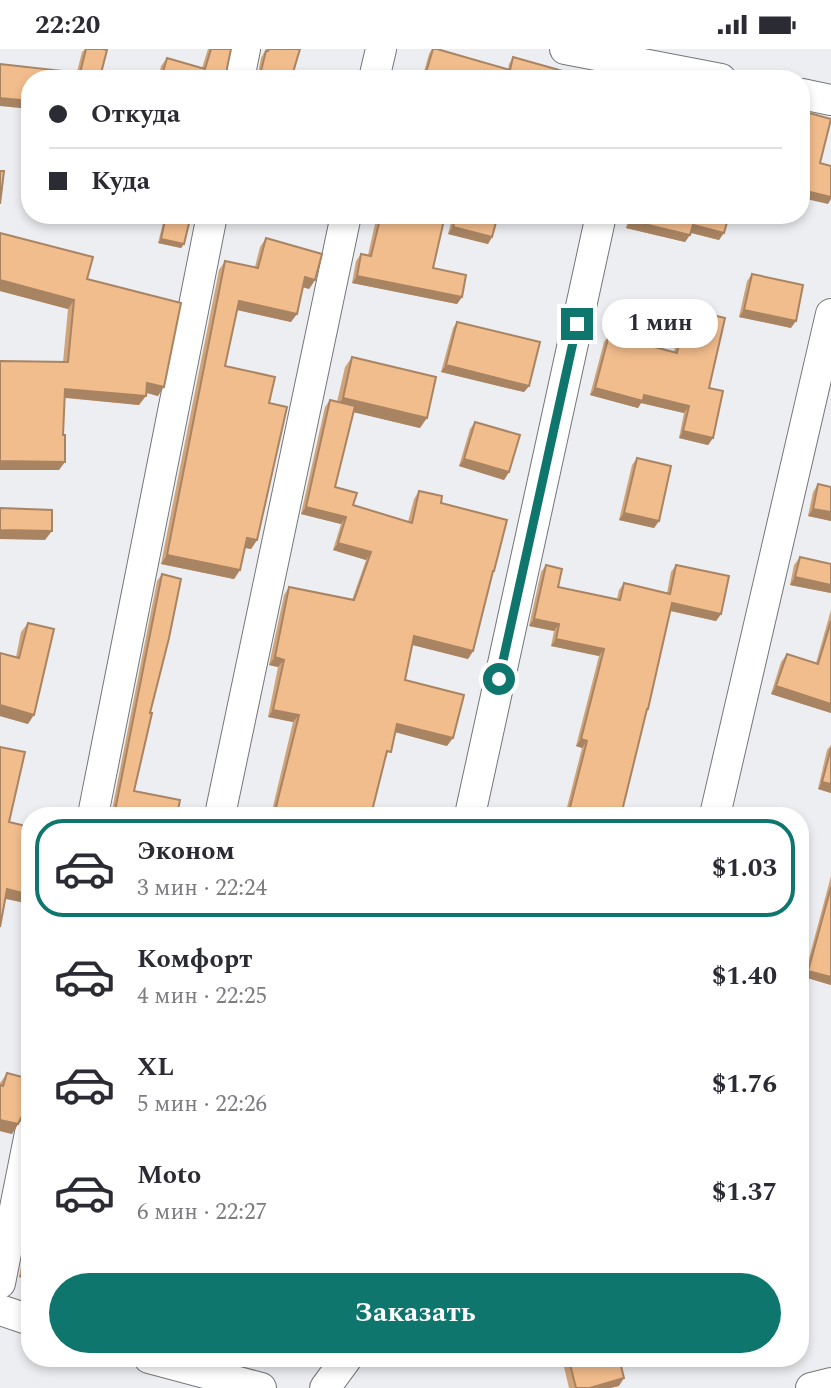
<!DOCTYPE html>
<html lang="ru">
<head>
<meta charset="utf-8">
<style>
	:root { --surface:#fff; --page:#f7f7f7; --text:#2b2b33; --muted:#7c7c81; --line:#e1e1e2; --accent:#0f766e }
	body { margin:0; font-family:Spectral,serif; background:var(--page); color:var(--text); height:100vh; display:flex; flex-direction:column; font-size:26px; white-space:nowrap }
	* { box-sizing:border-box; margin:0 }
	p { font-size:23px; color:var(--muted) }
	.icon { flex:none; width:38px; height:38px; fill:none; stroke:currentColor; stroke-width:2; stroke-linecap:round; stroke-linejoin:round }
	.map { position:relative; flex:1; overflow:hidden }
	.panel { position:absolute; left:21px; top:758px; width:788px; height:560px; display:flex; flex-direction:column; background:var(--surface); border-radius:28px; box-shadow:0 4px 10px #0003 }
	.panel>* { flex:none }
	.hud { position:absolute; left:21px; top:21px; width:789px; height:154px; border-radius:28px; box-shadow:0 4px 10px #0003; display:grid; align-content:center; height:154px; padding:0 28px; background:var(--surface) }
	.end { position:absolute; width:32px; height:32px; margin:-16px; border:9px solid #0f766e; background:#fff; box-shadow:0 0 0 4px #fff }
	.from { border-radius:50% }
	.bubble { position:absolute; height:49px; border-radius:24px; background:var(--surface); box-shadow:0 4px 10px #0003; font-size:23px; font-weight:700; line-height:49px; text-align:center }
	.hud b { display:flex; align-items:center; gap:24px; height:66px; font-size:26px }
	.hud b+b { border-top:2px solid var(--line) }
	.hud i { width:18px; height:18px; background:var(--text) }
	ul { padding:12px 0 0; list-style:none }
	li { display:flex; align-items:center; gap:21px; height:98px; margin:0 14px 10px; padding:0 14px; border:4px solid transparent; border-radius:28px }
	li div { flex:1 }
	li b { display:block; font-size:26px }
	li em { font-style:normal; font-weight:700 }
	li.current { border-color:var(--accent) }
	li>.icon { width:63px; height:63px; stroke-width:1.5 }
	.action { display:flex; gap:14px; margin-top:auto; padding:14px 28px }
	.action a { flex:1; height:80px; border-radius:42px; background:var(--accent); color:#fff; font-size:28px; font-weight:700; line-height:80px; text-align:center }
	.status { display:flex; justify-content:space-between; align-items:center; height:49px; padding:0 35px; background:var(--surface); direction:ltr }
	.status svg { height:19px; fill:currentColor }
	.map>svg:first-child { display:block }
	.lines { fill:none; stroke-linecap:round; stroke-linejoin:round }
	.street-casing { stroke:#747678; stroke-width:32 }
	.street { stroke:#fff; stroke-width:30 }
	.wall { fill:#d0a379 }
	.shaded-wall { fill:#a98463 }
	.building { fill:#f2bd8d; stroke:#a98463; stroke-width:2 }
	.route { stroke:#0f766e; stroke-width:9 }
</style>
</head>
<body>
<div class="status"><b>22:20</b><svg viewBox="0 0 49 12"><path d="M0 12V9h3v3zM5 12V6h3v6zM10 12V3h3v9zM15 12V0h3v12zM26 1h20v11H26zM47 4h2v5h-2z"/></svg></div>
<div class="map">
<svg width="831" height="1339" viewBox="0 0 831 1339">
	<rect width="100%" height="100%" fill="#eceef1"/>
	<g class="lines">
		<defs>
			<path id="street" d="M565,0L721,30
				M239,30L245,0
				M374,30L381,0
				M802,45L831,51
				M93,766L212,166
				M220,766L346,166
				M470,766L601,166
				M715,766L831,265
				M0,1234L30,1084
				M0,1261L30,1271
				M149,1309L261,1339
				M325,1339L347,1309
				M811,1339L831,1334"/>
		</defs>
		<use href="#street" class="street-casing"/>
		<use href="#street" class="street"/>
	</g>
	<path class="wall" d="M85,0H102L100,28L77,23L82,3Z
		M208,0H231L227,19L228,30H158L161,17L167,9L202,19Z
		M266,0H300L291,30H257L261,9Z
		M432,0L508,20L509,15L513,8L591,30H422L429,5Z
		M165,166H191L184,195L181,199L158,194Z
		M377,166H424L433,219L462,248L457,255L352,234L356,212L361,205L368,206Z
		M453,166H498L492,188L488,195L448,185Z
		M629,166H729L719,191L691,184L685,193L626,179Z
		M0,184L87,230L158,347L146,344L139,356L65,349L59,421H0V312L63,313L68,260L0,242Z
		M266,189L315,231L309,240L303,238L291,273L237,261L225,317L269,354L257,491L251,500L245,499L240,521L234,530L161,515L219,221L225,212L255,218L260,198Z
		M752,225L791,279L739,268L747,232Z
		M687,260L709,339L713,389L708,396L679,389L684,364L641,354L638,359L590,346L604,293L609,286L674,303L682,267Z
		M457,273L529,337L524,343L441,323L453,279Z
		M352,308L420,379L354,363L335,438L353,456L408,473L414,450L419,442L441,454L492,525L473,602L468,610L412,596L405,631L447,697L395,683L385,711L371,766H271L293,673L268,668L278,618L269,616L284,546L289,538L352,551L366,511L333,501L341,475L301,465L325,358L330,351L337,353L345,318Z
		M475,373L509,423L504,431L459,417L470,380Z
		M637,409L659,472L654,479L619,471L632,416Z
		M818,435L831,438V472L808,467L813,443Z
		M800,508L831,515V544L790,536L794,516Z
		M546,516L558,538L617,550L619,541L624,534L667,544L671,523L676,516L721,565L716,572L670,562L648,660L646,664L622,762L620,766H565L582,699L576,697L599,607L551,597L554,582L529,577L541,523Z
		M162,525L134,742L177,766H111L157,532Z
		M831,561V664L771,645L781,613L787,605L816,614Z
		M28,574V675L0,667V604L16,608L21,583Z
		M831,696V744L818,740L827,701Z
		M831,827V936L804,928Z
		M7,1024L30,1030V1065L28,1067L21,1070L12,1085L0,1082V1034Z
		M30,1186V1231L19,1228L26,1191Z
		M569,1311L619,1337L610,1339H569L564,1318Z"/>
	<path class="shaded-wall" d="M0,49L30,52V60L0,57Z
		M802,141L831,148V150L828,155L802,149Z
		M68,166H94L89,173Z
		M529,166H567L562,173Z
		M631,172L690,186L685,193L626,179Z
		M693,176L724,184L719,191L688,183Z
		M453,178L492,188L488,195L448,185Z
		M161,190L184,195L181,199L158,194Z
		M357,227L462,248L457,255L352,234Z
		M305,228L315,231L309,240L299,237Z
		M0,231L74,251L68,260L0,242Z
		M239,252L297,265L291,273L233,260Z
		M744,261L796,272L791,279L739,268Z
		M446,316L529,337L524,343L441,323Z
		M147,334L164,338L158,347L141,342Z
		M595,339L644,346L689,357L684,364L641,354L638,359L590,346Z
		M65,340L146,347L139,356L59,348Z
		M343,349L427,369L420,379L336,359Z
		M683,382L713,389L708,396L679,389Z
		M464,410L509,423L504,431L459,417Z
		M0,412L65,413L59,421H0Z
		M306,458L346,468L341,475L301,465Z
		M813,460L831,463V472L808,467Z
		M624,464L659,472L654,479L619,471Z
		M0,481L52,482L45,491L0,490Z
		M247,489L257,491L251,500L241,498Z
		M338,494L371,503L366,511L333,501Z
		M167,506L240,521L234,530L161,515Z
		M795,528L831,536V544L790,536Z
		M672,554L721,565L716,572L667,561Z
		M534,570L559,575L554,582L529,577Z
		M414,587L473,602L468,610L409,595Z
		M556,590L604,600L599,607L551,597Z
		M275,608L284,611L278,618L269,616Z
		M776,637L831,655V664L771,645Z
		M0,656L34,666L28,675L0,667Z
		M273,661L299,666L293,673L268,668Z
		M397,675L453,689L447,697L391,682Z
		M581,690L587,692L582,699L576,697Z
		M822,733L831,735V744L818,740Z
		M275,762L293,766H272Z
		M7,840L30,846V855L1,849Z
		M808,922L831,928V936L804,928Z
		M30,1059V1065L28,1067L24,1068L17,1072L24,1063Z
		M0,1071L18,1075L12,1085L0,1082Z
		M24,1221L30,1223V1231L19,1228Z
		M624,1329L619,1337L610,1339H590Z"/>
	<path class="building" d="M86,0H102L107,1L100,28L108,30H30V52L0,49V15L80,24Z
		M211,0H231L227,19L228,30H161L167,9L205,20Z
		M269,0H300L291,30H259L266,2H268Z
		M433,0H437L510,21L513,8L591,30H424Z
		M802,62L831,70L820,114L831,117V148L802,141Z
		M0,122H4L0,155Z
		M166,166H191L184,195L161,190Z
		M381,166H424L444,171L433,219L466,226L462,248L357,227L361,205L371,207Z
		M456,166H498L492,188L453,178Z
		M633,166H729L724,184L693,176L690,186L631,172Z
		M0,184L93,208L87,230L181,254L164,338L147,334L146,347L65,340L63,386H65V413L0,412V312L68,313L74,251L0,231Z
		M266,189L322,205L315,231L305,228L297,265L239,252L225,317L275,328L269,354L287,358L257,491L247,489L240,521L167,506L225,212L258,219Z
		M752,225L803,236L796,272L744,261Z
		M687,260L725,269L709,339L723,342L713,389L683,382L689,357L644,346L643,352L595,339L609,286L677,304Z
		M457,273L540,293L529,337L446,316Z
		M352,308L436,328L427,369L343,349Z
		M330,351L355,357L335,438L357,444L353,456L412,474L419,442L442,447L441,454L507,471L494,522H493L473,602L414,587L405,631L464,646L453,689L397,675L391,703L387,702L371,766H293L275,762L299,666L273,661L284,611L275,608L289,538L354,551L371,503L338,494L346,468L306,458Z
		M475,373L520,386L509,423L464,410Z
		M637,409L671,417L659,472L624,464Z
		M818,435L831,438V463L813,460Z
		M0,459L52,461V482L0,481Z
		M800,508L831,515V536L795,528Z
		M546,516L562,520L558,538L620,551L624,534L670,545L676,516L729,527L721,565L672,554L648,660H647L622,762H621L619,766H568L587,692L581,690L604,600L556,590L559,575L534,570Z
		M162,525L181,530L169,589L150,664H152L134,742L180,751L177,766H113L115,762Z
		M831,572V655L776,637L787,605L818,615Z
		M28,574L54,580L34,666L0,656V604L19,609Z
		M0,698L25,703L9,773L30,778V846L7,840L0,878Z
		M831,699V735L822,733Z
		M831,838V928L808,922Z
		M7,1024L30,1030V1059L24,1063L18,1075L0,1071V1036L3,1037Z
		M30,1190V1223L24,1221Z
		M577,1309H619L624,1329L590,1339H576L569,1311Z"/>
	<g class="lines">
		<path class="route" d="M499,630L577,275"/>
	</g>
</svg>
<i class="end from" style="left:499px;top:630px"></i>
<i class="end" style="left:577px;top:275px"></i>
<div class="bubble" style="left:602px;top:250px;width:116px">1 мин</div>
<div class="hud">
<b><i class="from"></i>Откуда</b>
<b><i></i>Куда</b>
</div>
<section class="panel">
<ul>
<li class="current"><svg class="icon" aria-label="car" viewBox="0 0 24 24"><path d="M5 17H2v-5l4-1 3-4h7l3 4 3 1v5h-3M9 17h6M6 11h13"/><circle cx="7" cy="17" r="2"/><circle cx="17" cy="17" r="2"/></svg><div><b>Эконом</b><p>3 мин · 22:24</p></div><em>$1.03</em></li>
<li><svg class="icon" aria-label="car" viewBox="0 0 24 24"><path d="M5 17H2v-5l4-1 3-4h7l3 4 3 1v5h-3M9 17h6M6 11h13"/><circle cx="7" cy="17" r="2"/><circle cx="17" cy="17" r="2"/></svg><div><b>Комфорт</b><p>4 мин · 22:25</p></div><em>$1.40</em></li>
<li><svg class="icon" aria-label="car" viewBox="0 0 24 24"><path d="M5 17H2v-5l4-1 3-4h7l3 4 3 1v5h-3M9 17h6M6 11h13"/><circle cx="7" cy="17" r="2"/><circle cx="17" cy="17" r="2"/></svg><div><b>XL</b><p>5 мин · 22:26</p></div><em>$1.76</em></li>
<li><svg class="icon" aria-label="car" viewBox="0 0 24 24"><path d="M5 17H2v-5l4-1 3-4h7l3 4 3 1v5h-3M9 17h6M6 11h13"/><circle cx="7" cy="17" r="2"/><circle cx="17" cy="17" r="2"/></svg><div><b>Moto</b><p>6 мин · 22:27</p></div><em>$1.37</em></li>
</ul>
<div class="action"><a>Заказать</a></div>
</section>
</div>
</body>
</html>
